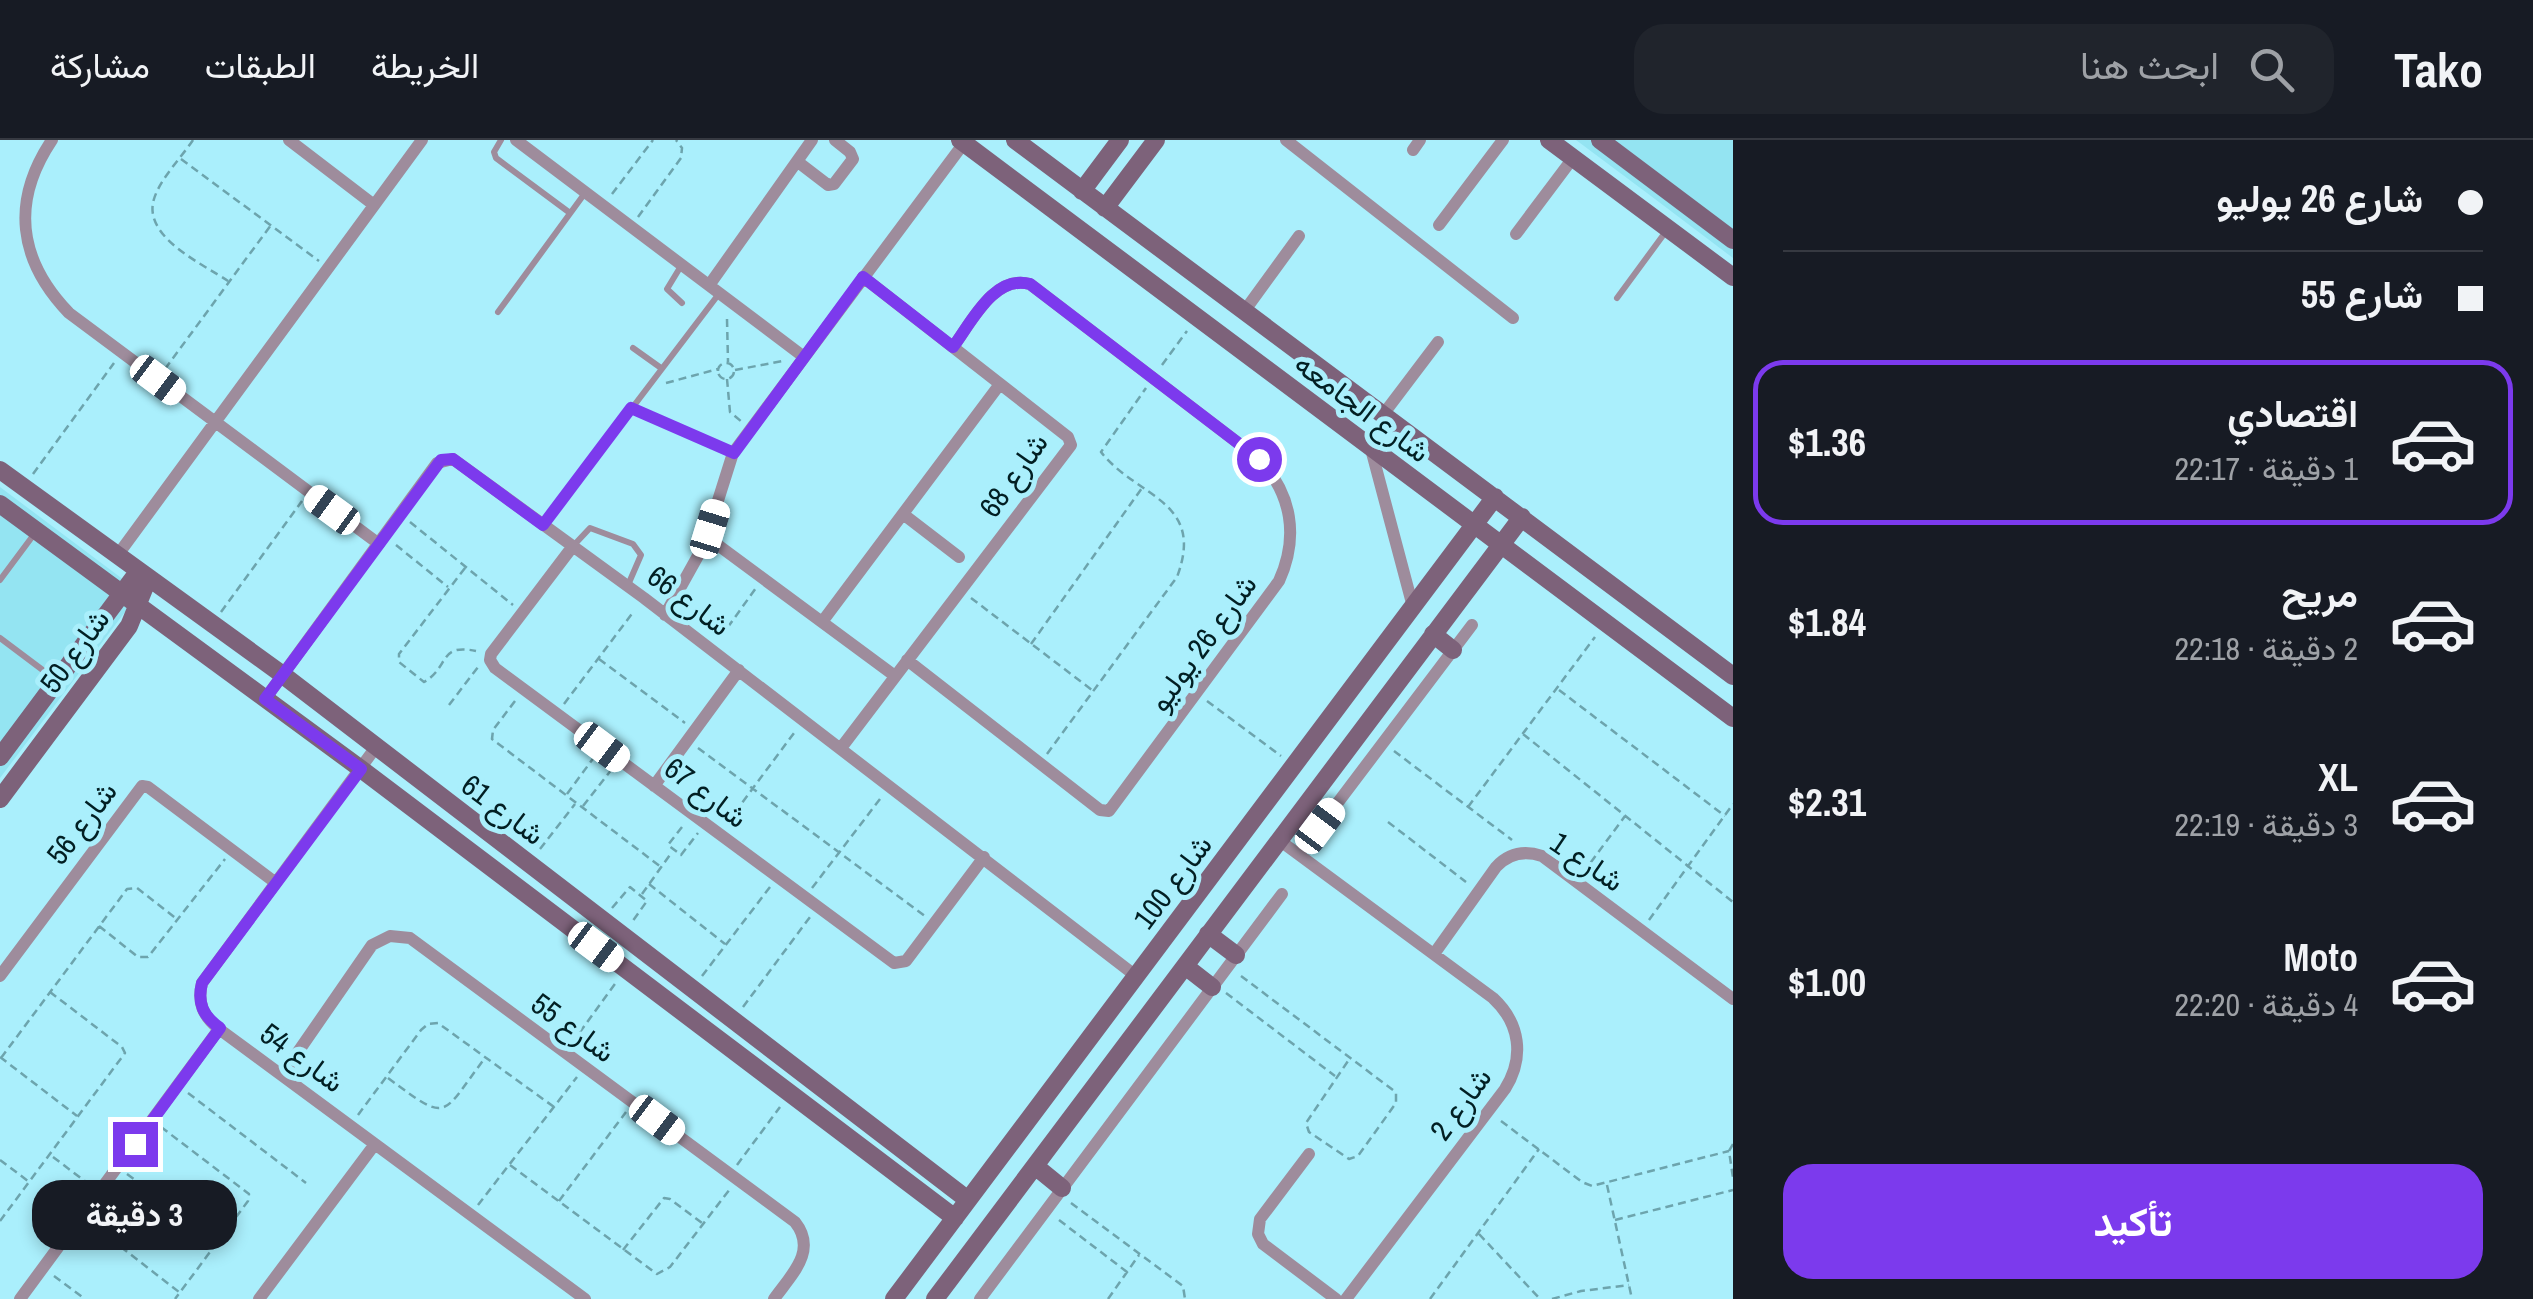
<!DOCTYPE html>
<html lang="ar">
<head>
<meta charset="utf-8">
<style>
	:root { --surface:#171b24; --page:#20242c; --text:#f1f3f6; --muted:#9ea1a6; --line:#363941; --accent:#7c3aed }
	body { margin:0; font-family:"Archivo Narrow",Vazirmatn,sans-serif; background:var(--page); color:var(--text); direction:rtl; height:100vh; display:flex; flex-direction:column; font-size:38px; white-space:nowrap }
	* { box-sizing:border-box; margin:0 }
	p { font-size:32px; color:var(--muted) }
	.icon { flex:none; width:55px; height:55px; fill:none; stroke:currentColor; stroke-width:2; stroke-linecap:round; stroke-linejoin:round }
	.map { position:relative; flex:1; overflow:hidden; direction:ltr }
	.side { display:flex; flex-direction:column; background:var(--surface); width:800px }
	.side>* { flex:none }
	.guide { display:grid; align-content:center; height:220px; padding:0 50px; background:var(--surface) }
	.end { position:absolute; width:45px; height:45px; margin:-22px; border:12px solid #7c3aed; background:#fff; box-shadow:0 0 0 5px #fff }
	.from { border-radius:50% }
	.bubble { position:absolute; height:70px; border-radius:30px; background:var(--surface); box-shadow:0 5px 15px #0003; font-size:32px; font-weight:700; line-height:70px; text-align:center; direction:rtl }
	.car { position:absolute; width:30px; height:60px; margin:-30px -15px; border-radius:12px; box-shadow:0 0 8px 2px #0007; background:linear-gradient(#fff 24%,#345 0 40%,#fff 0 76%,#345 0 86%,#fff 0) }
	.guide b { display:flex; align-items:center; gap:35px; height:95px; font-size:38px }
	.guide b+b { border-top:2px solid var(--line) }
	.guide i { width:25px; height:25px; background:var(--text) }
	ul { padding:0; list-style:none }
	li { display:flex; align-items:center; gap:30px; height:165px; margin:0 20px 15px; padding:0 30px; border:5px solid transparent; border-radius:30px }
	li div { flex:1 }
	li b { display:block; font-size:38px }
	li em { font-style:normal; font-weight:700 }
	li.selected { border-color:var(--accent) }
	li>.icon { width:90px; height:90px; stroke-width:1.5 }
	.cta { display:flex; gap:20px; margin-top:auto; padding:20px 50px }
	.cta a { flex:1; height:115px; border-radius:30px; background:var(--accent); color:#fff; font-size:40px; font-weight:700; line-height:115px; text-align:center }
	header { display:flex; align-items:center; gap:60px; box-sizing:border-box; height:140px; padding:0 50px; background:var(--surface); border-bottom:2px solid var(--line) }
	header strong { font-size:48px }
	nav { display:flex; gap:55px; margin-inline-start:auto; font-size:35px }
	.search { width:700px; height:90px; background:var(--page); display:flex; align-items:center; gap:25px; box-sizing:border-box; padding:0 35px; border-radius:30px; color:var(--muted); font-size:38px }
	main { display:flex; flex:1; min-height:0 }
	.map>svg:first-child { display:block }
	.built { fill:#94e4f2 }
	.lines { fill:none; stroke-linecap:round; stroke-linejoin:round }
	.path { stroke:#6da4ad; stroke-width:2.5; stroke-dasharray:8 5; stroke-linecap:butt }
	.lane { stroke:#9e8c9c; stroke-width:6 }
	.street { stroke:#9e8c9c; stroke-width:12 }
	.secondary { stroke:#7d627a; stroke-width:18 }
	.route { stroke:#7c3aed; stroke-width:12 }
	.labels { text-anchor:middle; stroke-width:10; stroke-linejoin:round; paint-order:stroke }
	.street-label { font-size:30px; fill:#021f23; stroke:#aaeffc }
</style>
</head>
<body>
<header>
<strong>Tako</strong>
<div class="search"><svg class="icon" aria-label="search" viewBox="0 0 24 24"><circle cx="10" cy="10" r="6"/><path d="M15 15l6 6"/></svg>ابحث هنا</div>
<nav><a>الخريطة</a><a>الطبقات</a><a>مشاركة</a></nav>
</header>
<main>
<section class="side">
<div class="guide">
<b><i class="from"></i>شارع 26 يوليو</b>
<b><i></i>شارع 55</b>
</div>
<ul>
<li class="selected"><svg class="icon" aria-label="car" viewBox="0 0 24 24"><path d="M5 17H2v-5l4-1 3-4h7l3 4 3 1v5h-3M9 17h6M6 11h13"/><circle cx="7" cy="17" r="2"/><circle cx="17" cy="17" r="2"/></svg><div><b>اقتصادي</b><p>1 دقيقة · 22:17</p></div><em>$1.36</em></li>
<li><svg class="icon" aria-label="car" viewBox="0 0 24 24"><path d="M5 17H2v-5l4-1 3-4h7l3 4 3 1v5h-3M9 17h6M6 11h13"/><circle cx="7" cy="17" r="2"/><circle cx="17" cy="17" r="2"/></svg><div><b>مريح</b><p>2 دقيقة · 22:18</p></div><em>$1.84</em></li>
<li><svg class="icon" aria-label="car" viewBox="0 0 24 24"><path d="M5 17H2v-5l4-1 3-4h7l3 4 3 1v5h-3M9 17h6M6 11h13"/><circle cx="7" cy="17" r="2"/><circle cx="17" cy="17" r="2"/></svg><div><b>XL</b><p>3 دقيقة · 22:19</p></div><em>$2.31</em></li>
<li><svg class="icon" aria-label="car" viewBox="0 0 24 24"><path d="M5 17H2v-5l4-1 3-4h7l3 4 3 1v5h-3M9 17h6M6 11h13"/><circle cx="7" cy="17" r="2"/><circle cx="17" cy="17" r="2"/></svg><div><b>Moto</b><p>4 دقيقة · 22:20</p></div><em>$1.00</em></li>
</ul>
<div class="cta"><a>تأكيد</a></div>
</section>
<div class="map">
<svg width="1733" height="1159" viewBox="0 0 1733 1159">
	<rect width="100%" height="100%" fill="#aaeffc"/>
	<path class="built" d="M1576,0H1733V118L1647,53Z
		M0,347L140,452L0,638Z"/>
	<g class="lines">
		<path class="path" d="M193,0C181,18 160,39 154,59C142,97 203,124 228,141
			M181,19L319,121
			M612,54L653,0
			M638,77L681,18L682,8L676,0
			M727,179L728,222
			M718 231a8 8 0 1 1 16 0a8 8 0 1 1-16 0Z
			M1162,225L1187,191
			M165,229L271,85
			M735,230L783,221
			M727,239L730,272L742,282
			M666,243L718,229
			M33,334L114,223
			M410,382L513,465
			M396,405L448,447
			M465,428L399,514V522L424,542C450,527 438,503 476,511
			M971,458L1092,550
			M221,472L302,361
			M720,498L756,448
			M1031,504L1142,348
			M599,519L685,583
			M1559,550L1725,676
			M515,561L493,590L492,599L661,727
			M1207,561L1281,616
			M564,564L634,471
			M449,565L478,527
			M1523,594L1733,762
			M698,608L925,776
			M1394,611L1512,700
			M1047,614L1177,437C1206,360 1137,358 1101,312L1146,248
			M567,654L595,616
			M583,666L612,629
			M1468,667L1595,497
			M1388,682L1466,742
			M727,683L794,593
			M682,687L668,705L681,715L698,693
			M540,709L575,664
			M1583,733L1625,676
			M649,744L725,804
			M812,748L880,659
			M642,754L672,712
			M612,768L630,747L647,761L632,782
			M1649,780L1733,664
			M99,786L138,817H148L225,719
			M702,836L770,747
			M1241,836L1393,950L1396,953V963L1358,1016L1349,1019L1309,992L1306,983L1350,918
			M1226,853L1335,936
			M743,867L810,777
			M572,903L617,841
			M0,917L77,976
			M1,918L127,749L137,748L178,780
			M388,938C450,984 440,977 485,918
			M188,953L306,1043
			M358,975L421,890L428,884L438,883L554,967
			M1501,981L1582,1042L1592,1046L1729,1011
			M161,987L249,1054L248,1061L175,1159
			M1733,1004L1729,1011L1733,1038
			M53,1017L90,1045
			M0,1020L28,1041
			M510,1025L657,1134L670,1127L730,1049
			M737,1025L780,967
			M127,1034L217,1100
			M1607,1045L1632,1159
			M559,1061L626,972
			M1071,1063L1183,1146L1185,1159
			M478,1065L577,937
			M1059,1080L1127,1132
			M1615,1080L1733,1050
			M0,1081L125,913L122,907L50,852
			M90,1083L179,1152
			M1479,1094L1540,1159
			M623,1110L664,1058L670,1059L702,1083
			M54,1136L85,1159
			M1108,1159L1139,1115
			M1430,1159L1539,1009
			M1552,1159L1581,1151L1629,1145"/>
		<path class="lane" d="M501,0L494,12L496,18L570,73
			M681,126L667,149L682,163
			M1617,158L1667,90
			M498,172L585,53
			M633,208L661,228
			M631,268L732,312
			M544,384L718,155
			M574,405L590,388L633,404L641,415L628,445
			M0,440L35,393
			M0,498L56,540"/>
		<path class="street" d="M52,0C11,61 18,120 69,173L379,404
			M289,0L374,65
			M516,0L804,217
			M1286,0L1513,178
			M1413,10L1420,0
			M798,22L828,45L834,44L853,19L850,12L835,0
			M1439,85L1503,0
			M1516,94L1573,18
			M710,144L812,0
			M1243,173L1299,96
			M1382,276L1438,202
			M1371,309L1413,467
			M903,374L959,417
			M707,397L895,536
			M573,406L491,514L490,520L495,528L894,823L906,821L984,717
			M117,416L422,0
			M665,475L704,405L733,313L964,3
			M822,482L1000,244
			M907,520L1100,670L1109,671L1279,441C1299,397 1292,354 1259,319L1030,144C994,134 971,183 953,207
			M265,559L437,323L453,319L644,458L1136,836
			M376,607L202,843C197,863 203,876 219,889L585,1159
			M841,608L1071,305L1068,297L863,137
			M654,646L739,530
			M1279,700L1493,858C1520,883 1525,917 1505,949L1346,1159
			M1299,714L1472,485
			M1434,814L1496,727C1509,713 1524,710 1542,716L1733,859
			M0,836L142,646L148,647L276,743
			M282,935L372,805L390,796L410,798L795,1082C818,1111 791,1135 774,1159
			M1309,1014L1260,1079L1258,1094L1263,1104L1336,1159
			M20,1159L219,889
			M259,1159L375,1004
			M980,1159L1282,754"/>
		<path class="secondary" d="M960,0L1733,578
			M1015,0L1733,536
			M1549,0L1733,137
			M1600,0L1733,100
			M1082,51L1120,0
			M1105,68L1156,0
			M0,330L283,535L968,1060
			M0,364L361,629L955,1078
			M1433,494L1453,510
			M0,617L138,432
			M0,659L129,486L148,439
			M1208,794L1236,815
			M1185,826L1212,847
			M1035,1026L1062,1048
			M894,1159L1495,357
			M935,1159L1522,377"/>
	</g>
	<g class="lines">
		<path class="route" d="M135,1004L220,888C203,876 197,863 202,843L361,629L265,559L441,320L453,319L543,385L631,268L734,313L863,137L953,207C971,183 994,134 1030,144L1259,319"/>
	</g>
	<g class="labels">
		<g class="street-label">
			<text transform="translate(1362 268) rotate(37)" y="10">شارع الجامعه</text>
			<text transform="translate(1014 335) rotate(-55)" y="10">شارع 68</text>
			<text transform="translate(689 461) rotate(37)" y="10">شارع 66</text>
			<text transform="translate(1203 503) rotate(-54)" y="10">شارع 26 يوليو</text>
			<text transform="translate(75 511) rotate(-54)" y="10">شارع 50</text>
			<text transform="translate(706 653) rotate(37)" y="10">شارع 67</text>
			<text transform="translate(503 670) rotate(37)" y="10">شارع 61</text>
			<text transform="translate(82 683) rotate(-53)" y="10">شارع 56</text>
			<text transform="translate(1587 722) rotate(34)" y="10">شارع 1</text>
			<text transform="translate(1173 742) rotate(-53)" y="10">شارع 100</text>
			<text transform="translate(573 888) rotate(36)" y="10">شارع 55</text>
			<text transform="translate(302 918) rotate(36)" y="10">شارع 54</text>
			<text transform="translate(1461 964) rotate(-54)" y="10">شارع 2</text>
		</g>
	</g>
</svg>
<i class="end from" style="left:1259px;top:319px"></i>
<i class="end" style="left:135px;top:1004px"></i>
<div class="bubble" style="left:32px;top:1040px;width:205px">3 دقيقة</div>
<i class="car" style="left:158px;top:240px;rotate:127deg"></i>
<i class="car" style="left:332px;top:370px;rotate:306deg"></i>
<i class="car" style="left:710px;top:389px;rotate:17deg"></i>
<i class="car" style="left:602px;top:607px;rotate:127deg"></i>
<i class="car" style="left:1320px;top:686px;rotate:37deg"></i>
<i class="car" style="left:596px;top:807px;rotate:127deg"></i>
<i class="car" style="left:657px;top:980px;rotate:127deg"></i>
</div>
</main>
</body>
</html>
